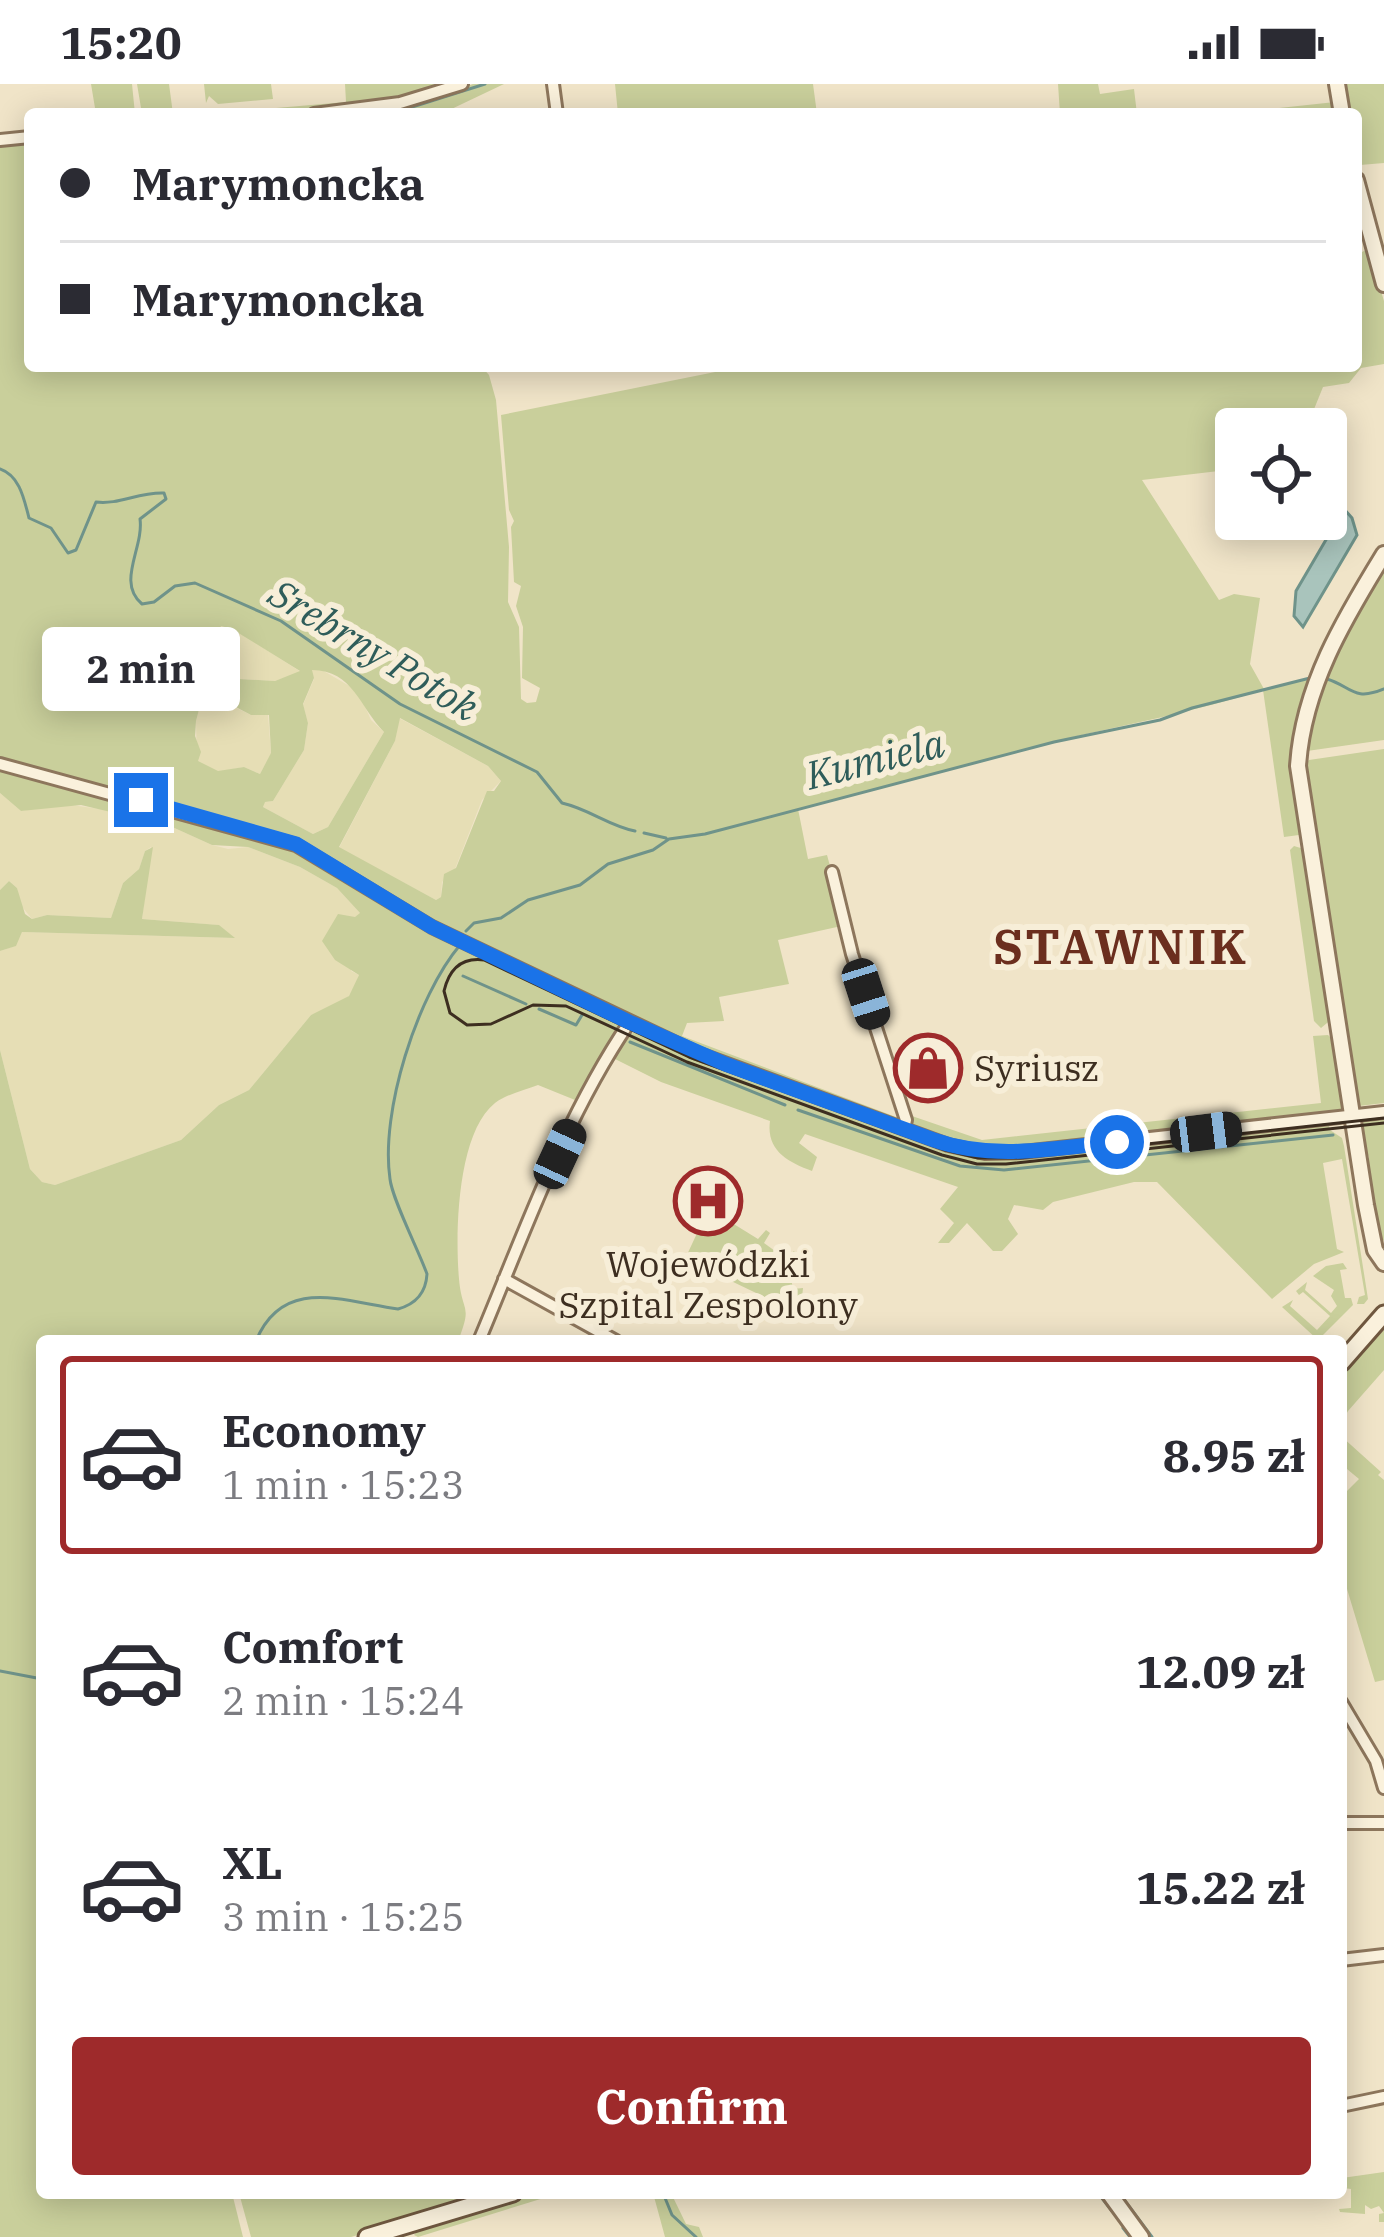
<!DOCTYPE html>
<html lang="en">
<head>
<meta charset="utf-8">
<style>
	:root { --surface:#fff; --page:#f2f2f3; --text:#2b2b33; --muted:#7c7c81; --line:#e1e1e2; --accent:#9e2a2b }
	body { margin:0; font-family:"IBM Plex Serif",serif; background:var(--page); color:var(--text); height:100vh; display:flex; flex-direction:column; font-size:45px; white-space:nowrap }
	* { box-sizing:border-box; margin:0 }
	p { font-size:39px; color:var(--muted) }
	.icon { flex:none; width:66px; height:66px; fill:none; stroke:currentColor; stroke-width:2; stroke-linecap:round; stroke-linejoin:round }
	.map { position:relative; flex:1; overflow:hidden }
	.details { position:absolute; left:36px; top:1251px; width:1311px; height:864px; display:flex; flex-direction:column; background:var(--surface); border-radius:12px; box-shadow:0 6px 30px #0003 }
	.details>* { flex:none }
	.hud { position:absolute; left:24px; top:24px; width:1338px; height:264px; border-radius:12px; box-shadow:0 6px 30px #0003; display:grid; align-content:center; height:264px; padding:0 36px; background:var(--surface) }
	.controls { position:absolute; left:1215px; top:324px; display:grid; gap:24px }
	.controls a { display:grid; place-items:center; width:132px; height:132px; border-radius:12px; background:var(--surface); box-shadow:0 6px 30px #0003; font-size:60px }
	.end { position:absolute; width:54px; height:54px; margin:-27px; border:15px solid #1a73e8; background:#fff; box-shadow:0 0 0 6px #fff }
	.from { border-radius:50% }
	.bubble { position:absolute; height:84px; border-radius:12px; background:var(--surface); box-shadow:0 6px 30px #0003; font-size:39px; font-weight:800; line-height:84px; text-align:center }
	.car { position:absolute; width:36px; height:72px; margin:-36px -18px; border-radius:15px; box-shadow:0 0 9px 3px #0007; background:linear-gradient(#222 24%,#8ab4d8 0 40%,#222 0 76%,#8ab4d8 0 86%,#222 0) }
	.hud b { display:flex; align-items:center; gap:42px; height:114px; font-size:45px }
	.hud b+b { border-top:3px solid var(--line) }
	.hud i { width:30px; height:30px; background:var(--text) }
	ul { padding:21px 0 0; list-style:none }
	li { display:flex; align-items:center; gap:36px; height:198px; margin:0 24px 18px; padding:0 12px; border:6px solid transparent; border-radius:12px }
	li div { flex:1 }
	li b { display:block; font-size:45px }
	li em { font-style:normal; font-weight:800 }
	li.on { border-color:var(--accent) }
	li>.icon { width:108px; height:108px; stroke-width:1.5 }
	.action { display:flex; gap:24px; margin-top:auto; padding:24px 36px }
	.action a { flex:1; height:138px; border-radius:12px; background:var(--accent); color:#fff; font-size:48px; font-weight:800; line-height:138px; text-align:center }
	.status { display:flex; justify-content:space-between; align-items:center; height:84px; padding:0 60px; background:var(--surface); direction:ltr }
	.status svg { height:33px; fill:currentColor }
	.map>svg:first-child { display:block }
	.farmland { fill:#e6deb5 }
	.green { fill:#c9cf9b; fill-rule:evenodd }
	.water { fill:#a9c4bc; stroke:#6f938a; stroke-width:3 }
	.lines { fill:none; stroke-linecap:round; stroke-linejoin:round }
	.stream { stroke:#6f938a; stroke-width:3 }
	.minor-casing { stroke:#8d765c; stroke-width:16 }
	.tertiary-casing { stroke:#8d765c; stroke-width:20 }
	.secondary-casing { stroke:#6f573f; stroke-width:21 }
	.minor { stroke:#faf1dc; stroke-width:10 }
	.tertiary { stroke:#faf1dc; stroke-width:14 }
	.secondary { stroke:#faf1dc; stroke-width:15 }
	.tram { stroke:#3d2e20; stroke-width:3 }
	.route { stroke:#1a73e8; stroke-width:15 }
	.labels { text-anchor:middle; stroke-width:12; stroke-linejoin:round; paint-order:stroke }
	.poi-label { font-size:36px; fill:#3d2e20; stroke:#f7eed8; text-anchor:start }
	.water-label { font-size:39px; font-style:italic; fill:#2f5d5a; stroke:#f7eed8 }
	.district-label { font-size:48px; font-weight:bold; letter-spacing:3px; fill:#6b2e1e; stroke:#f7eed8 }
</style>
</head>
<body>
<div class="status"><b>15:20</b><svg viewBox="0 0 49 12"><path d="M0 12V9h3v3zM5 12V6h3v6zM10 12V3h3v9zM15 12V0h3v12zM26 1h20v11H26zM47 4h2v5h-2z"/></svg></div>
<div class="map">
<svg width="1384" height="2153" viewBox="0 0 1384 2153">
	<rect width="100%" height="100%" fill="#f0e4c8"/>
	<path class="farmland" d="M221,542L232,544L301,588L275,597L222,594V617L251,631H268L271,670L260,690L244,683L218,688L197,678L196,637Z
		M311,586H322L358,607L371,636L384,648L328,743L313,750L263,723L264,718L273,717L304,666L308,639L303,621L314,595Z
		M399,634L488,682L501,697L482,716L455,785L442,798L441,813L436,816L339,764L395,657Z
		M0,709L21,727L64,720L122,728L170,742L212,761L228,765L248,763L300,783L337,804L361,830L356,833L351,887L359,891L355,901L349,912L333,924L311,931L249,1006L219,1021L181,1056L55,1101L42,1098L30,1085L0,966V867L15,862L22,848L233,854L218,841L142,835L151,763L145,767L139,785L123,799L111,834L47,831L32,835L19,819L17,804L9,797L0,806Z"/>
	<path class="green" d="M91,0H132L135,30H96Z
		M137,0H169L173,30H142Z
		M204,0H271L273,15L218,20L209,12L206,19Z
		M345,0H450L358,22L277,29L276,24L346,18Z
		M473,0H504L441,30H356L443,11Z
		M615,0H813L817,30H618Z
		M1058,0H1098L1100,10L1134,5L1137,30H1060Z
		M1345,0H1384V79L1360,81L1356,30H1351Z
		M1335,18L1337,30H1225Z
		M30,58V282H273L274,287L338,282H481L489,291L496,316L509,463L508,518L519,543L521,615L527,619L536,618L540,604L522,594L523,543L516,522L521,502L514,498L511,443L514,437L509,426L501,331L745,282H1356V130L1362,168L1368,165L1384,217V280L1361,284L1349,299L1323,303L1306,345H1236V385L1142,396L1219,516L1234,510L1260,514L1250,580L1264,605L1314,594L1298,647L1302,744L1299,751L1284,753L1263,606C1195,628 1126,640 1057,657C971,679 885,703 798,725L808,775L827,771L846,841L778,856L789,900L719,913L724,937L687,939L682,952L896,1033L909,1031L982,1056L1321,1019L1313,952L1328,951L1337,960L1344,1026L1055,1061L971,1063L680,959L493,876L616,936L620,945L580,1018L538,1001C525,1006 507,1010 495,1019C457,1049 455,1150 459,1195C462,1230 473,1219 458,1257H42V2109H232L243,2153H0V966L30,1085L42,1098L55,1101L181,1056L219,1021L249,1006L311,931L349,912L359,891L335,876L322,857L338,830L355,833L360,829L337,804L300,783L248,763L212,761L170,742L81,721L21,727L0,709V60ZM221,542L232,545L300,587L275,597L222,594L216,597L213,611L251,631H269L271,669L260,690L244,683L218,687L198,677L201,668L195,652L196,637ZM312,586C353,586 360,624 384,648L328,743L313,750L263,723L265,718L273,717L304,666L308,639L303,620L314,594ZM400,634L488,682L501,697L494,707H487L456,784L444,790L441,813L436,816L339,763L395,657Z
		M1384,480V656L1307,667C1317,593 1346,545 1384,480Z
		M1384,665V1019L1359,1022L1304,681L1309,676Z
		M1294,762L1304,765L1306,772L1333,934L1321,944L1314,937L1290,766Z
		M153,763L142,835L219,841L235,854L22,848L16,862L0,867V806L9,797L17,804L25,830L32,835L47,831L111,834L123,799L139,785L145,767Z
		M637,947L726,984L967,1070L1328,1038L1330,1046L1342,1054L1344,1062L1368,1215L1364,1220H1357L1359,1213L1365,1211L1342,1075L1323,1079L1337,1165L1344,1168L1314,1180L1272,1215L1157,1098H1134L1053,1118L1043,1126L1014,1121L1008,1135L1018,1150L1002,1167H993L967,1139L949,1159H938L954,1139L940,1125L958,1103L805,1050L799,1059L817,1073L812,1087C787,1078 766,1066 770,1037L661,998L611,973L627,952Z
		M1384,1031V1157L1378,1149L1364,1080L1369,1074L1358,1041L1360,1036Z
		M690,1113L758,1155L766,1146L770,1149L764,1159L786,1175L794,1167L798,1176L788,1178L793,1205L803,1204L802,1214L791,1211L790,1217L800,1220L796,1228L685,1175L699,1145L681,1136Z
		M1343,1179L1347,1185L1340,1186L1345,1214H1351L1353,1221L1318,1256L1282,1223L1293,1216L1290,1222L1317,1246L1330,1232L1303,1208L1299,1211L1296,1207L1307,1198L1305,1206L1331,1229L1337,1222L1331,1212L1334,1206L1313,1192L1326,1182Z
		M1384,1246V1286L1348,1327L1341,1340V1292Z
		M1341,1352L1381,1388L1378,1391L1384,1396V1596L1375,1598L1341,1485V1413L1359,1395L1341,1380Z
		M1384,2088V2138H1379V2130L1384,2129L1379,2122L1371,2125L1365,2121V2130L1340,2128L1339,2125L1351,2124V2105L1343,2104L1342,2094Z
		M239,2109H498L351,2153H251Z
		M534,2109H560L418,2153L414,2151L418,2146L411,2147Z
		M653,2109H671L686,2140L699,2143L703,2153H665Z"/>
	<path class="water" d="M1344,425L1352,434L1357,451L1303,543L1294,532L1296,507Z"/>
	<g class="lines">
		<path class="stream" d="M390,30L485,0
			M0,385C20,392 24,415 29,434L51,444L68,469L76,466L96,418C119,421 138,408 164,409L166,415L140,435C144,464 116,498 142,520L154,518L175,502L195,499L281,537L400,620L537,688L562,719C589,725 609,742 635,747
			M1327,595C1351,602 1353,618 1384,605
			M644,749L666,754
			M466,847L474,839L501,834L528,816L580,801L608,780L653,766L669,755L705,750L1054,658L1160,636L1192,624L1310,594
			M463,892L526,920
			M539,925L576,941L582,931
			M630,958L785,1021
			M798,1026L960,1082L1004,1086L1333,1051
			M256,1257C283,1192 342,1217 398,1225C416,1220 426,1208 427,1190C419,1167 392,1115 390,1095C380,1028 417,912 460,861
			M0,1587L42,1595
			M663,2109L672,2131L696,2153
			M1098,2109L1112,2127
			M1119,2109L1152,2153
			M1123,2144L1130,2153"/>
		<defs>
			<path id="minor" d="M553,0L557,30
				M314,30L400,19L462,0
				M0,56L30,53
				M0,680L296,761L432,843L697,969L948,1061L985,1069L1023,1068L1384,1028
				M832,788L852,870L906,1036L904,1045
				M504,1195L616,1257
				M479,1257C524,1150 564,1035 629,939
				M1341,1618L1376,1677L1384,1704
				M1341,1739H1384
				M1341,1876L1384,1871
				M1341,2022L1384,2013"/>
			<path id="tertiary" d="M1337,0L1342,30
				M1356,96L1384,200
				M1384,470C1344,535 1303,603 1298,682L1366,1121L1375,1166L1384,1179
				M1109,2109L1141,2153"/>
			<path id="secondary" d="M1341,1279L1384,1230
				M367,2153L513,2109"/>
		</defs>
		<use href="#minor" class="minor-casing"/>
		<use href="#tertiary" class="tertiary-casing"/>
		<use href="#secondary" class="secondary-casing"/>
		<use href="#minor" class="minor"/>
		<use href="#tertiary" class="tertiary"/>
		<use href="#secondary" class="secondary"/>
		<path class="tram" d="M1384,1034L1020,1074H978L945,1066L689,973L484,876C461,873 449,886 444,907L450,929L467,941L491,940L533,921L566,922L687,978L942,1071L977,1080H1006L1384,1039"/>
	</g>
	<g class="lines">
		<path class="route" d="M141,716L296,760L432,843L629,938L725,980L934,1056C994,1077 1055,1064 1117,1058"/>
	</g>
	<defs>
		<symbol id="shop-ring" viewBox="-11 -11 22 22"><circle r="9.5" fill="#f7eed8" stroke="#9e2a2b" stroke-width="1.5"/><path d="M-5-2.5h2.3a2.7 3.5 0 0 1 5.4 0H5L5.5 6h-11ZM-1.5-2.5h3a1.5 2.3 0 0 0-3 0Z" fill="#9e2a2b"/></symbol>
		<symbol id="hospital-ring" viewBox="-11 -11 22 22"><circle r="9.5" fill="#f7eed8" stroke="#9e2a2b" stroke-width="1.5"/><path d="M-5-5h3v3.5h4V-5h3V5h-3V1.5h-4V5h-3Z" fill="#9e2a2b"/></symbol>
	</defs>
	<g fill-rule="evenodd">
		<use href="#shop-ring" x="890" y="946" width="76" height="76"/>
		<use href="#hospital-ring" x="670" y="1079" width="76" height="76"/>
	</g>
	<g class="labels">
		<g class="poi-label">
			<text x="974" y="997">Syriusz</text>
			<text x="708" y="1193" text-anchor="middle">Wojewódzki<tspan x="708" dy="41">Szpital Zespolony</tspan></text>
		</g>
		<g class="water-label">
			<text transform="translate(374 566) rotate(31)" y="14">Srebrny Potok</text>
			<text transform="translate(875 675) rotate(-14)" y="14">Kumiela</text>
		</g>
		<g class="district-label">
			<text x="1121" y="880">STAWNIK</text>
		</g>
	</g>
</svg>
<div class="controls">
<a><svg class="icon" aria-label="locate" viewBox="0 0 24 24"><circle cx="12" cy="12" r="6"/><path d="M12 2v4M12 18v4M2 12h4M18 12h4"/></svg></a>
</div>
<i class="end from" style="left:1117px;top:1058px"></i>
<i class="end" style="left:141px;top:716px"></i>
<div class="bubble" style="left:42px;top:543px;width:198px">2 min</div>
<i class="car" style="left:866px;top:910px;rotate:162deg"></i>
<i class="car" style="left:1206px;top:1048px;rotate:83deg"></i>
<i class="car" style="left:560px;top:1070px;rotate:25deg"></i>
<div class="hud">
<b><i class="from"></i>Marymoncka</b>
<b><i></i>Marymoncka</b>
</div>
<section class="details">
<ul>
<li class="on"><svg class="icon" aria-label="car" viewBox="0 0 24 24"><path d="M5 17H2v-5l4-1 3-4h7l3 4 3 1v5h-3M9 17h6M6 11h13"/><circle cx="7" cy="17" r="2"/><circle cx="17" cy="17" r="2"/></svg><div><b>Economy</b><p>1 min · 15:23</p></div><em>8.95 zł</em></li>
<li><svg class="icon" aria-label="car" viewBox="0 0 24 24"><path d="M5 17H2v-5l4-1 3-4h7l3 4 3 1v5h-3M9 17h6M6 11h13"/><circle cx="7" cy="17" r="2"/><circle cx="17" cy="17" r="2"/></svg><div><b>Comfort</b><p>2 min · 15:24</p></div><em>12.09 zł</em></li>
<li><svg class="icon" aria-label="car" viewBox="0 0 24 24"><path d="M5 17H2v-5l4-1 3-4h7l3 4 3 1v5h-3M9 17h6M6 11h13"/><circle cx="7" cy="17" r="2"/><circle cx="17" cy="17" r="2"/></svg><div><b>XL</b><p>3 min · 15:25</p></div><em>15.22 zł</em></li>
</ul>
<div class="action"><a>Confirm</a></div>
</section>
</div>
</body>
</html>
